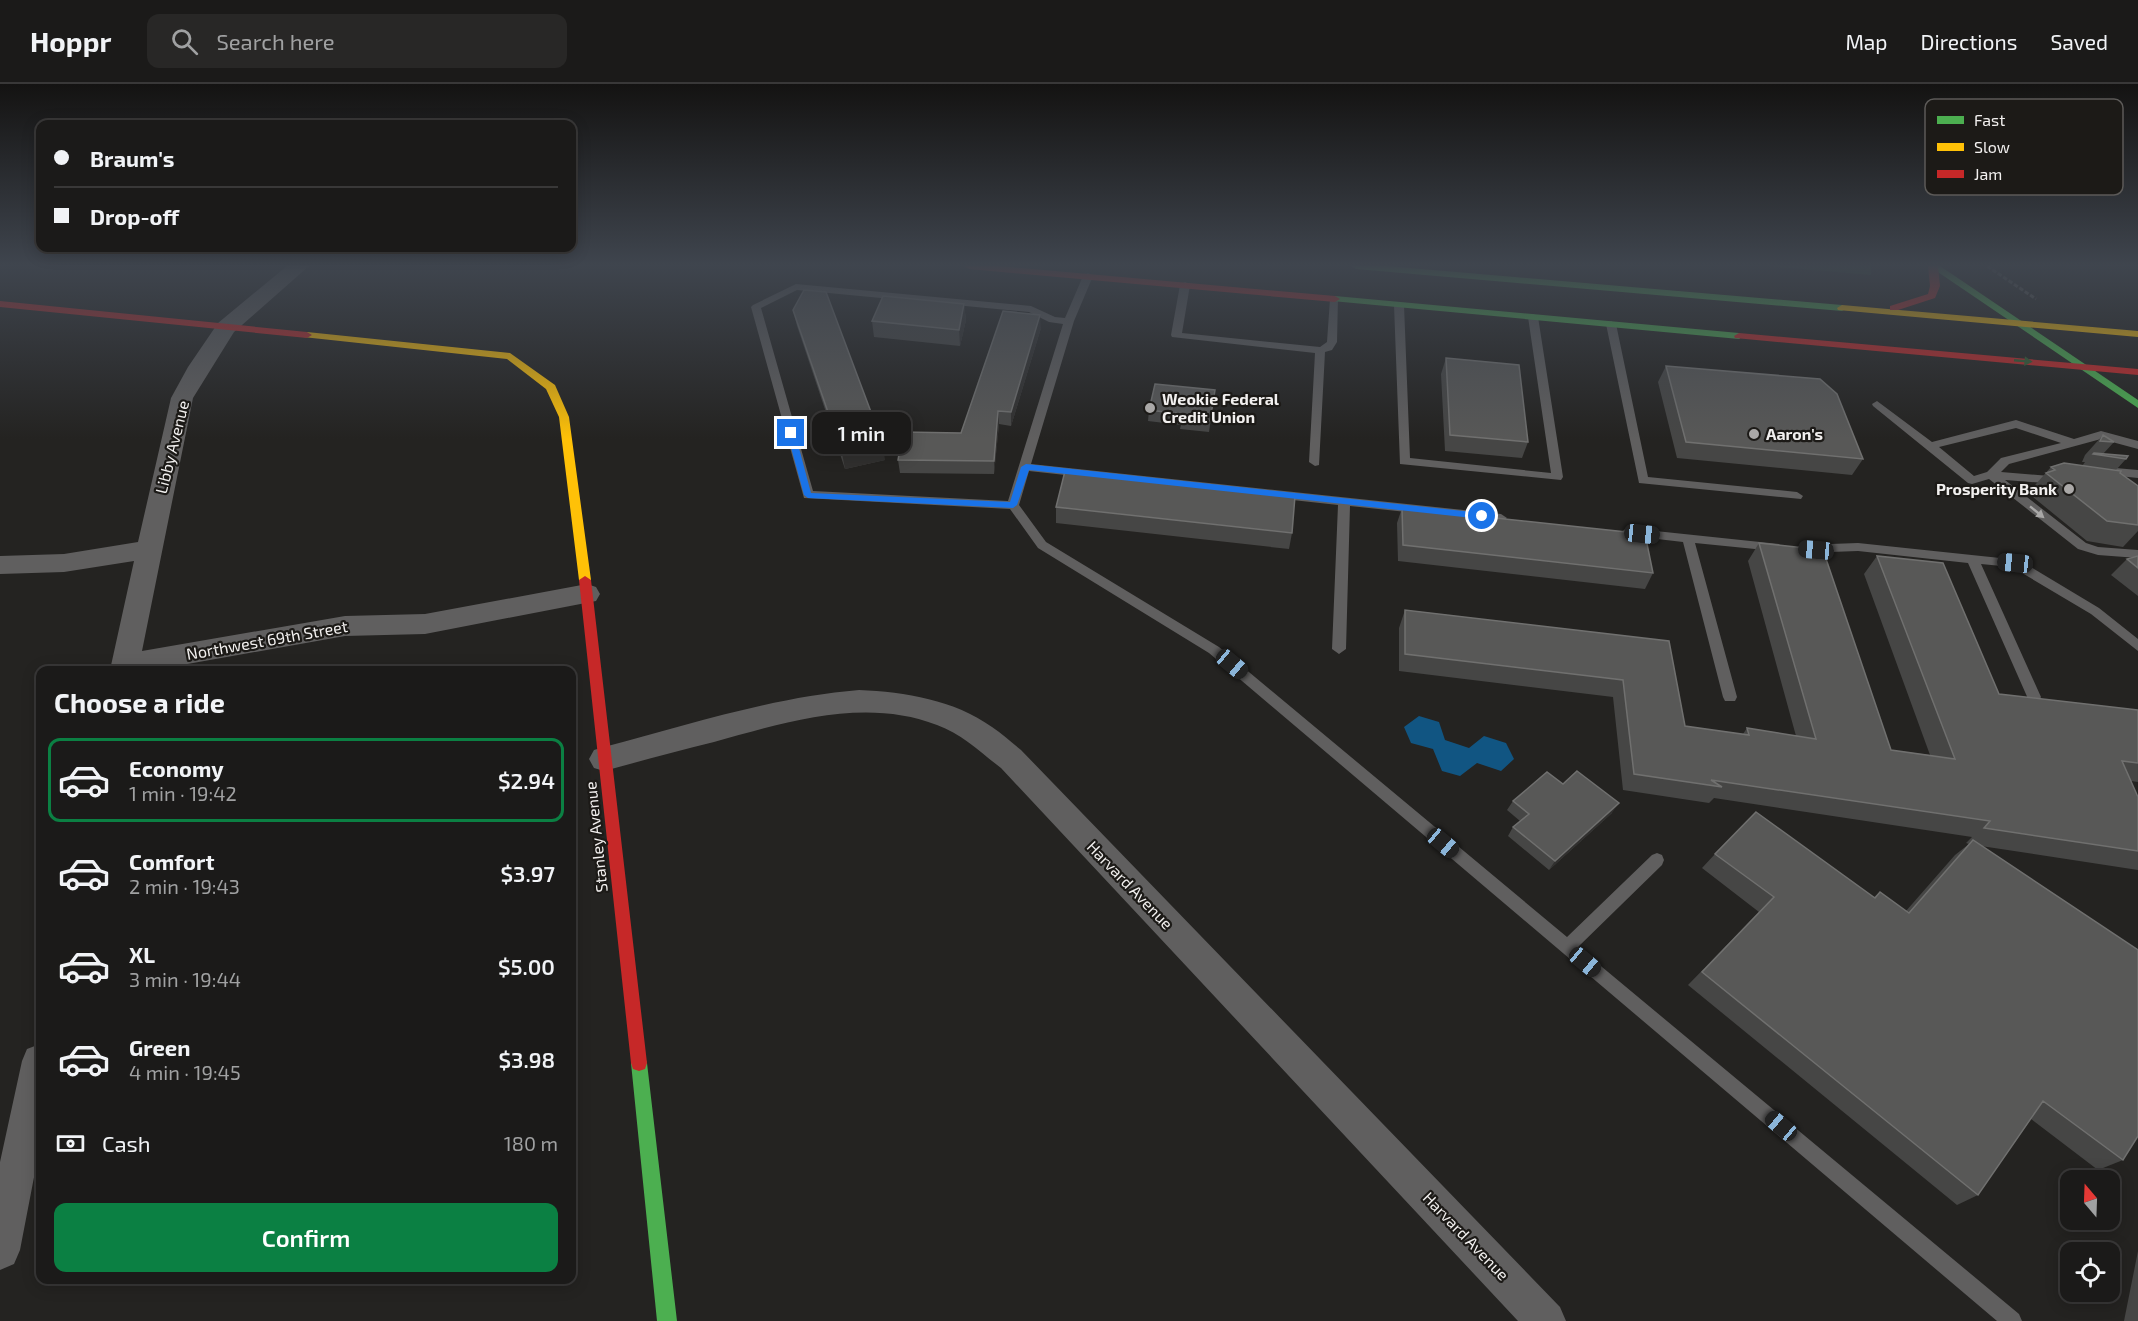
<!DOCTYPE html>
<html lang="en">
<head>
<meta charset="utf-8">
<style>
	:root { --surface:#1b1a19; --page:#282726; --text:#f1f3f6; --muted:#a0a1a2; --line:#393838; --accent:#0b8043 }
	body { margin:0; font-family:"Exo 2",sans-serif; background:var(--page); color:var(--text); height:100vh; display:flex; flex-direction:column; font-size:22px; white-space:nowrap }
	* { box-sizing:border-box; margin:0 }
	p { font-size:20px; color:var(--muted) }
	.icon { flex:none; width:33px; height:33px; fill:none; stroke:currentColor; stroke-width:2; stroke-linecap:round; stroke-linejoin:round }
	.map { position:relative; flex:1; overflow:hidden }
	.drawer { position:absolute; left:36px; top:582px; width:540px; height:618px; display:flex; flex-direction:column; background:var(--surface); border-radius:12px; box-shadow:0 3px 15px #0003,0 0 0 2px var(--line) }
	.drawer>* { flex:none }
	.top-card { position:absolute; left:36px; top:36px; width:540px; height:132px; border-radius:12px; box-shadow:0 3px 15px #0003,0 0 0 2px var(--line); display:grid; align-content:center; height:132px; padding:0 18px; background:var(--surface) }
	.needle { width:39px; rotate:341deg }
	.fabs { position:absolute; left:2060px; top:1086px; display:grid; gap:12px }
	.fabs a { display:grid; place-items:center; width:60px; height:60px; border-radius:12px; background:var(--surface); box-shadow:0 3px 15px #0003,0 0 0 2px var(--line); font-size:30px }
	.end { position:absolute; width:27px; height:27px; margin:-14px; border:8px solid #1a73e8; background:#fff; box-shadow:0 0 0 3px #fff }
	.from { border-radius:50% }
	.bubble { position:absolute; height:42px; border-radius:12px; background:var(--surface); box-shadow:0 3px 15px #0003,0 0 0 2px var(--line); font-size:20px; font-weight:600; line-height:42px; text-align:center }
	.car { position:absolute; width:18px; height:36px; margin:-18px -9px; border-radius:8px; box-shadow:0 0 4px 2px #0007; background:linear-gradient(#222 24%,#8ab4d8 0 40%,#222 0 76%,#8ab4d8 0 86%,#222 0) }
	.top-card b { display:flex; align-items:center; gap:21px; height:57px; font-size:22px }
	.top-card b+b { border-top:2px solid var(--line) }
	.top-card i { width:15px; height:15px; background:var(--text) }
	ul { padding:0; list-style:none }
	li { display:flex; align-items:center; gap:18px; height:84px; margin:0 12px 9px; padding:0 6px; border:3px solid transparent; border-radius:12px }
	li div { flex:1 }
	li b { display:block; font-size:22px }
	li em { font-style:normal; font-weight:600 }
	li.active { border-color:var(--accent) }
	li>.icon { width:54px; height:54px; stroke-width:1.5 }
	h2 { padding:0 18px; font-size:27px; line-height:72px }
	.pay { display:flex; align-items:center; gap:15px; height:66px; padding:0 18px; font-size:22px }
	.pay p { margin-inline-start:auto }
	.button { display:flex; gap:12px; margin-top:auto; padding:12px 18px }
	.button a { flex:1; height:69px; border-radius:12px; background:var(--accent); color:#fff; font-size:24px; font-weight:600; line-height:69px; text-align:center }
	header { display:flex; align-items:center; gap:36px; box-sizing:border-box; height:84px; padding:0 30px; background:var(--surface); border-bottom:2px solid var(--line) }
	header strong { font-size:28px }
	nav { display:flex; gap:33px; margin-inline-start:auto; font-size:21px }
	.search { width:420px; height:54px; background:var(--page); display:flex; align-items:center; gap:15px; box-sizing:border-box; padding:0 21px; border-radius:12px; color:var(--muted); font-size:22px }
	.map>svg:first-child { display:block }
	.green { fill:#284d2e }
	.water { fill:#115582 }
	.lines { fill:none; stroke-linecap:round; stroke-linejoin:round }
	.path { stroke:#5f5e5c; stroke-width:3; stroke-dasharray:4.5 2; stroke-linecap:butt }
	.lane { fill:#605f5f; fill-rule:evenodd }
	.street { fill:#605f5f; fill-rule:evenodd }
	.fast { fill:#4caf50; fill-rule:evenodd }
	.slow { fill:#ffc107; fill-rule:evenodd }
	.jam { fill:#c62828; fill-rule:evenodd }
	.wall { fill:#464645 }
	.shaded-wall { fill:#31302f }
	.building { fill:#585857; stroke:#70706f; stroke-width:1.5 }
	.oneway { fill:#325d31 }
	.oneway2 { fill:#a9a8a7 }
	.route { fill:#1a73e8 }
	.poi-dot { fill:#aaa8a7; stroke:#1c1a17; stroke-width:2 }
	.labels { text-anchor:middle; stroke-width:4.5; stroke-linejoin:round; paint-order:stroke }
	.poi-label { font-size:16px; font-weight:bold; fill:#f2f0ef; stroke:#1c1a17; text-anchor:start }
	.street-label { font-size:16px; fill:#f2f0ef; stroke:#1c1a17 }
	.key { fill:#1c1a17; stroke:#5c5a58; stroke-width:1.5 }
	.key-label { font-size:16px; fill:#f2f0ef }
</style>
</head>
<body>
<header>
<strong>Hoppr</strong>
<div class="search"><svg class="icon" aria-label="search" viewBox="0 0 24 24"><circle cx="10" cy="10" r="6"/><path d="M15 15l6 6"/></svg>Search here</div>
<nav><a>Map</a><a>Directions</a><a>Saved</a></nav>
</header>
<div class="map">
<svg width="2138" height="1237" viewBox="0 0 2138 1237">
	<rect width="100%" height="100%" fill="#242321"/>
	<path class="green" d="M1766,182H1871V191Z"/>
	<path class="water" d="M1419,632L1439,638L1445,656L1469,664L1484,652L1506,659L1514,675L1501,687L1477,679L1460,692L1442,687L1433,665L1411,659L1404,643Z"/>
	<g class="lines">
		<path class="path" d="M1987,182L2036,215"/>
		<path class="lane" d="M1088,189L1093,192L1074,237L1031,380L1501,430L1507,434L1501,438L1350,422L1346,565L1339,570L1332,565L1338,421L1029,387L1019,421L1046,458L1219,563L1567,853L1652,771L1657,769L1662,771L1664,776L1662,781L1578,863L2019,1230L2022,1237H1997L1209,569L1038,464L1010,425L804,414L751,223L753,221L796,200L1031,222L1055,233L1065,234L1083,192ZM797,206L1029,228L1049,238L1063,240L1008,417L813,407L761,224Z
			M1185,198L1190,201L1182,249L1320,263L1327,258L1330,215L1338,213L1337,258L1332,266L1325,268L1319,381L1315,382L1309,378L1315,269L1172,253L1171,251L1180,201Z
			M1399,218L1404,221L1410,374L1551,389L1528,233L1533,230L1538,233L1563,393L1561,396L1400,380L1394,221Z
			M1611,237L1616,240L1648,393L1797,408L1803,412L1801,415L1639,399L1606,240Z
			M1877,317L1932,358L2016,336L2074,355L2101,347L2138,357V365L2101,355L2009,380L2001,388L2062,393V399L2058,400L2005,396L2086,459L2098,463L2138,466V474L2098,471L2078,465L1989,395L1972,400L1968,399L1873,322L1872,320ZM2016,344L2061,359L2001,374L1987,388L1974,392L1939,363Z
			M2104,383L2138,386V394L2100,390L2098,387Z
			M1627,444L1779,460L1781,463L1779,466L1775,467L1695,459L1737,613L1735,617H1725L1723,613L1683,458L1623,451L1621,448Z
			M1858,459L2019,476L2099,524L2138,555V567L2091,530L2012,483L1981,480L2041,613L2039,617H2029L1968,479L1858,467L1803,469L1797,465L1803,461Z"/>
		<path class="street" d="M287,182H309L234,248L193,314L142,567L345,532L425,530L587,500L596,503L600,510L596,517L425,550L345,552L154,586H110L134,477L64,488L0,490V472L64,470L138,458L171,314L188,283L218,239Z
			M859,606C906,608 954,616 992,643C1003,650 1012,659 1021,666L1560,1223L1566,1237H1518L1001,684C980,668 962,650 937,641C865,613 785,638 714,658C677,667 641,677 604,687L594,684L589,675L594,666L604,663C688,641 773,613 859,606Z
			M40,960V1062L20,1166L14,1180L0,1186V1078L22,977L27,965Z"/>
		<path class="fast" d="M1351,182H1387L1842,221L1847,224L1842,227L1356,185Z
			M1929,182H1940L2138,316V324Z
			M1335,212L1739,249L1744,252L1739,255L1332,217L1330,215Z
			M639,971L645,973L647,979L677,1237H657L631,979L633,973Z"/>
		<path class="slow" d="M1842,221L2138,247V253L1838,226L1837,224Z
			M307,248L510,269L555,301L569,333L591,496L589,499H581L579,496L559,333L546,305L507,275L303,253L302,251Z"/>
		<path class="jam" d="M964,182H999L1335,212L1340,215L1335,218L969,185Z
			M1928,182H1938L1940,202L1935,214L1898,226H1890V222L1928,210L1930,202Z
			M0,217L307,248L312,251L307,254L0,223Z
			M1739,249L2138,285V291L1735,254L1734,252Z
			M585,492L591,496L647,979L645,985L639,987L633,985L631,979L579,496Z"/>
	</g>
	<path class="wall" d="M964,220L966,236L960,262L874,253L872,237Z
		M793,226L885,376L845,385L797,242Z
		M1041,244L1011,342L999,340L994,390L900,389L898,376L961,349Z
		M1446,274L1528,358L1522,374L1445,367L1441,290Z
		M1666,282L1863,375L1852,391L1677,374L1658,298Z
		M1215,306L1209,348L1180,345L1181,341L1148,337L1149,326Z
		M2103,351L2114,358L2103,370L2126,375L2116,386L2138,402V447L2123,463L2087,457L2028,409L2051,383L2082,382L2085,378H2082L2085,371Z
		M1056,423L1292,449L1289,465L1056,439Z
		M1402,424L1653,489L1645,505L1398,477L1397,439Z
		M1759,459L1891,666L1930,671L1864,490L1877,472L1999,610L2138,626V698L2131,697L2138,767V786L1981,762L2123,1076L2098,1086L2031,1035L1978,1111L1957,1121L1688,901L1759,828L1702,784L1715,770L1874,813L1880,808L1906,827L1955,771L1969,760L1966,759L1972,753L1714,714L1709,719L1623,706L1613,613L1399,587V544L1405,526L1669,557L1685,642L1743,650L1747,644L1796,652L1748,477Z
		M2138,472V512L2111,491L2127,475Z
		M1563,700L1612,729L1549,786L1508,752L1513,743L1520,737L1507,726L1513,717Z
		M2138,1167V1237H2124Z"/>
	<path class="shaded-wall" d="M964,220L966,236L960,262L959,246Z
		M1040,231L1041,244L1011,342V328Z
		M998,327L999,340L994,390V377Z
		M883,360L885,376L845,385L842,369Z
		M1619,719L1612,729L1549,786L1555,777Z"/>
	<path class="building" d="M804,206L826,208L883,360L842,369L793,226Z
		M883,212L964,220L959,246L872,237Z
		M1003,227L1040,231L1011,328L998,327L994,377L898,376L903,348L961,349Z
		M1446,274L1519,281L1528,358L1450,351Z
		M1666,282L1820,295L1837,310L1863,375L1686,358Z
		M1155,300L1215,306L1210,337L1181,334L1182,330L1149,326Z
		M2103,351L2114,358L2100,357Z
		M2094,369L2128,372L2126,375L2093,370Z
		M2064,379L2121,387L2120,389L2138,402V441L2107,437L2046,389L2055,386L2051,383Z
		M1065,387L1295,412L1292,449L1056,423Z
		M1402,424L1645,450L1653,489L1403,461Z
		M1759,459L1823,466L1891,666L1955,675L1877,472L1943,479L1999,610L2138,626V679L2122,677L2138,713V767L1984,744L1990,737L1711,696L1722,703L1634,690L1623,596L1405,570V526L1669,557L1685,642L1749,651L1747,644L1816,655Z
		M2138,472V484L2127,475Z
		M1577,687L1619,719L1555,777L1513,743L1529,730L1513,717L1547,688L1563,700Z
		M1756,728L1875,814L1880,808L1909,829L1973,756L2138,866V1052L2123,1076L2043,1017L1978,1111L1702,888L1774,813L1715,770Z"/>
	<defs><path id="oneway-solid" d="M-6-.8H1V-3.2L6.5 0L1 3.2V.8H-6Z" transform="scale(1.5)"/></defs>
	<use class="oneway" href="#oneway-solid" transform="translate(2023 277) rotate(5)"/>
	<use class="oneway2" href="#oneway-solid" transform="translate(2037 428) rotate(39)"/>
	<linearGradient id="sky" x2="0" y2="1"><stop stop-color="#141312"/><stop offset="0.51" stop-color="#3f454e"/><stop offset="1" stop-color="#3f454e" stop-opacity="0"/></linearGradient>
	<rect width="2138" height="355" fill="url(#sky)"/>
	<path class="route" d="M791,346L795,349L811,409L1010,418L1021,383L1026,380L1482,429L1486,432L1482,435L1029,386L1017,421L1013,424L808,414L804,411L787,349Z"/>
	<g class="poi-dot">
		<circle cx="1150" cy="324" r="6"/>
		<circle cx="1754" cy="350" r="6"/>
		<circle cx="2069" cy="405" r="6"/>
	</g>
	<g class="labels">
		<g class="poi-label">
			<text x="1162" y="321">Weokie Federal<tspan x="1162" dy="18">Credit Union</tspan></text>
			<text x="1766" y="356">Aaron's</text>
			<text x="2057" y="411" text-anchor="end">Prosperity Bank</text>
		</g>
		<g class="street-label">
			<text transform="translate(172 363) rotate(-76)" y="6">Libby Avenue</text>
			<text transform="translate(267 556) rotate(-10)" y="6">Northwest 69th Street</text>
			<text transform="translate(596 753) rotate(-96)" y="6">Stanley Avenue</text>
			<text transform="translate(1130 801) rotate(46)" y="6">Harvard Avenue</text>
			<text transform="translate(1466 1152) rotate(46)" y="6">Harvard Avenue</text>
		</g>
	</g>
	<rect x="1925" y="15" width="198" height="96" rx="9" class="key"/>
	<rect x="1937" y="32" width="27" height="8" fill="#4caf50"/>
	<rect x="1937" y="59" width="27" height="8" fill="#ffc107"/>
	<rect x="1937" y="86" width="27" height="8" fill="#c62828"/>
	<g class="key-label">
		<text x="1974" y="42">Fast</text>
		<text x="1974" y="69">Slow</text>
		<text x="1974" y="96">Jam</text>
	</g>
</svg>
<div class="fabs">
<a><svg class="needle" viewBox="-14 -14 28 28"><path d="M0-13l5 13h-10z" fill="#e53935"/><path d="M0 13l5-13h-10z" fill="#a0a1a2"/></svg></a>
<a><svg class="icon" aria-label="locate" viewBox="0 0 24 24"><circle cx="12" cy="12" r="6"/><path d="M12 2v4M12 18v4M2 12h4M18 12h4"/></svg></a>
</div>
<i class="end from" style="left:1482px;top:432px"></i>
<i class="end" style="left:791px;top:349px"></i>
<div class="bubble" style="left:812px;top:328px;width:99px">1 min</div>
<i class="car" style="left:1642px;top:450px;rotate:96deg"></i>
<i class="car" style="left:1816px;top:466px;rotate:275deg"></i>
<i class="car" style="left:2015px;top:479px;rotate:276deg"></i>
<i class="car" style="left:1232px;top:580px;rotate:130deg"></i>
<i class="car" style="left:1443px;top:759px;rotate:130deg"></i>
<i class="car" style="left:1585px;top:878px;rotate:130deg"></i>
<i class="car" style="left:1781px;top:1042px;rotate:310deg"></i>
<div class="top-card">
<b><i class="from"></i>Braum's</b>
<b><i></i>Drop-off</b>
</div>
<section class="drawer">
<h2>Choose a ride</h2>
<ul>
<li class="active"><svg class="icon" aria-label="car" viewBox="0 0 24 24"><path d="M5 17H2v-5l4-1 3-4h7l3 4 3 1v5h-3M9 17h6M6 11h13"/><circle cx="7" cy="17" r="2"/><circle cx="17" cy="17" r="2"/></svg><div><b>Economy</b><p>1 min · 19:42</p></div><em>$2.94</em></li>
<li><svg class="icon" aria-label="car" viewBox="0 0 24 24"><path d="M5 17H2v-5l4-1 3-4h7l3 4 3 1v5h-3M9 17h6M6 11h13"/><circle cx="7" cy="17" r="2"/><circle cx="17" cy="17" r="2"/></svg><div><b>Comfort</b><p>2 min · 19:43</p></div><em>$3.97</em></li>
<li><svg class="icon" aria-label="car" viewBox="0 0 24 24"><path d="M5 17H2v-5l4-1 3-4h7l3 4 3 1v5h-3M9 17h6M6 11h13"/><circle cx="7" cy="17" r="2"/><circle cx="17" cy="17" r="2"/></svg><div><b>XL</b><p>3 min · 19:44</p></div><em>$5.00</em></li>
<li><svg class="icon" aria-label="car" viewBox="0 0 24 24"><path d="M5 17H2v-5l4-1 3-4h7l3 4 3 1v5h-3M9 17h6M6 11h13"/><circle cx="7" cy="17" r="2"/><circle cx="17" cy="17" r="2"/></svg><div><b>Green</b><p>4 min · 19:45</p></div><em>$3.98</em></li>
</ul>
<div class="pay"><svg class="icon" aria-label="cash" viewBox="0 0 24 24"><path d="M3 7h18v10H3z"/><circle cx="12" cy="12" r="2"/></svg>Cash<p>180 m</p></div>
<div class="button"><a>Confirm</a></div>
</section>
</div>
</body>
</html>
